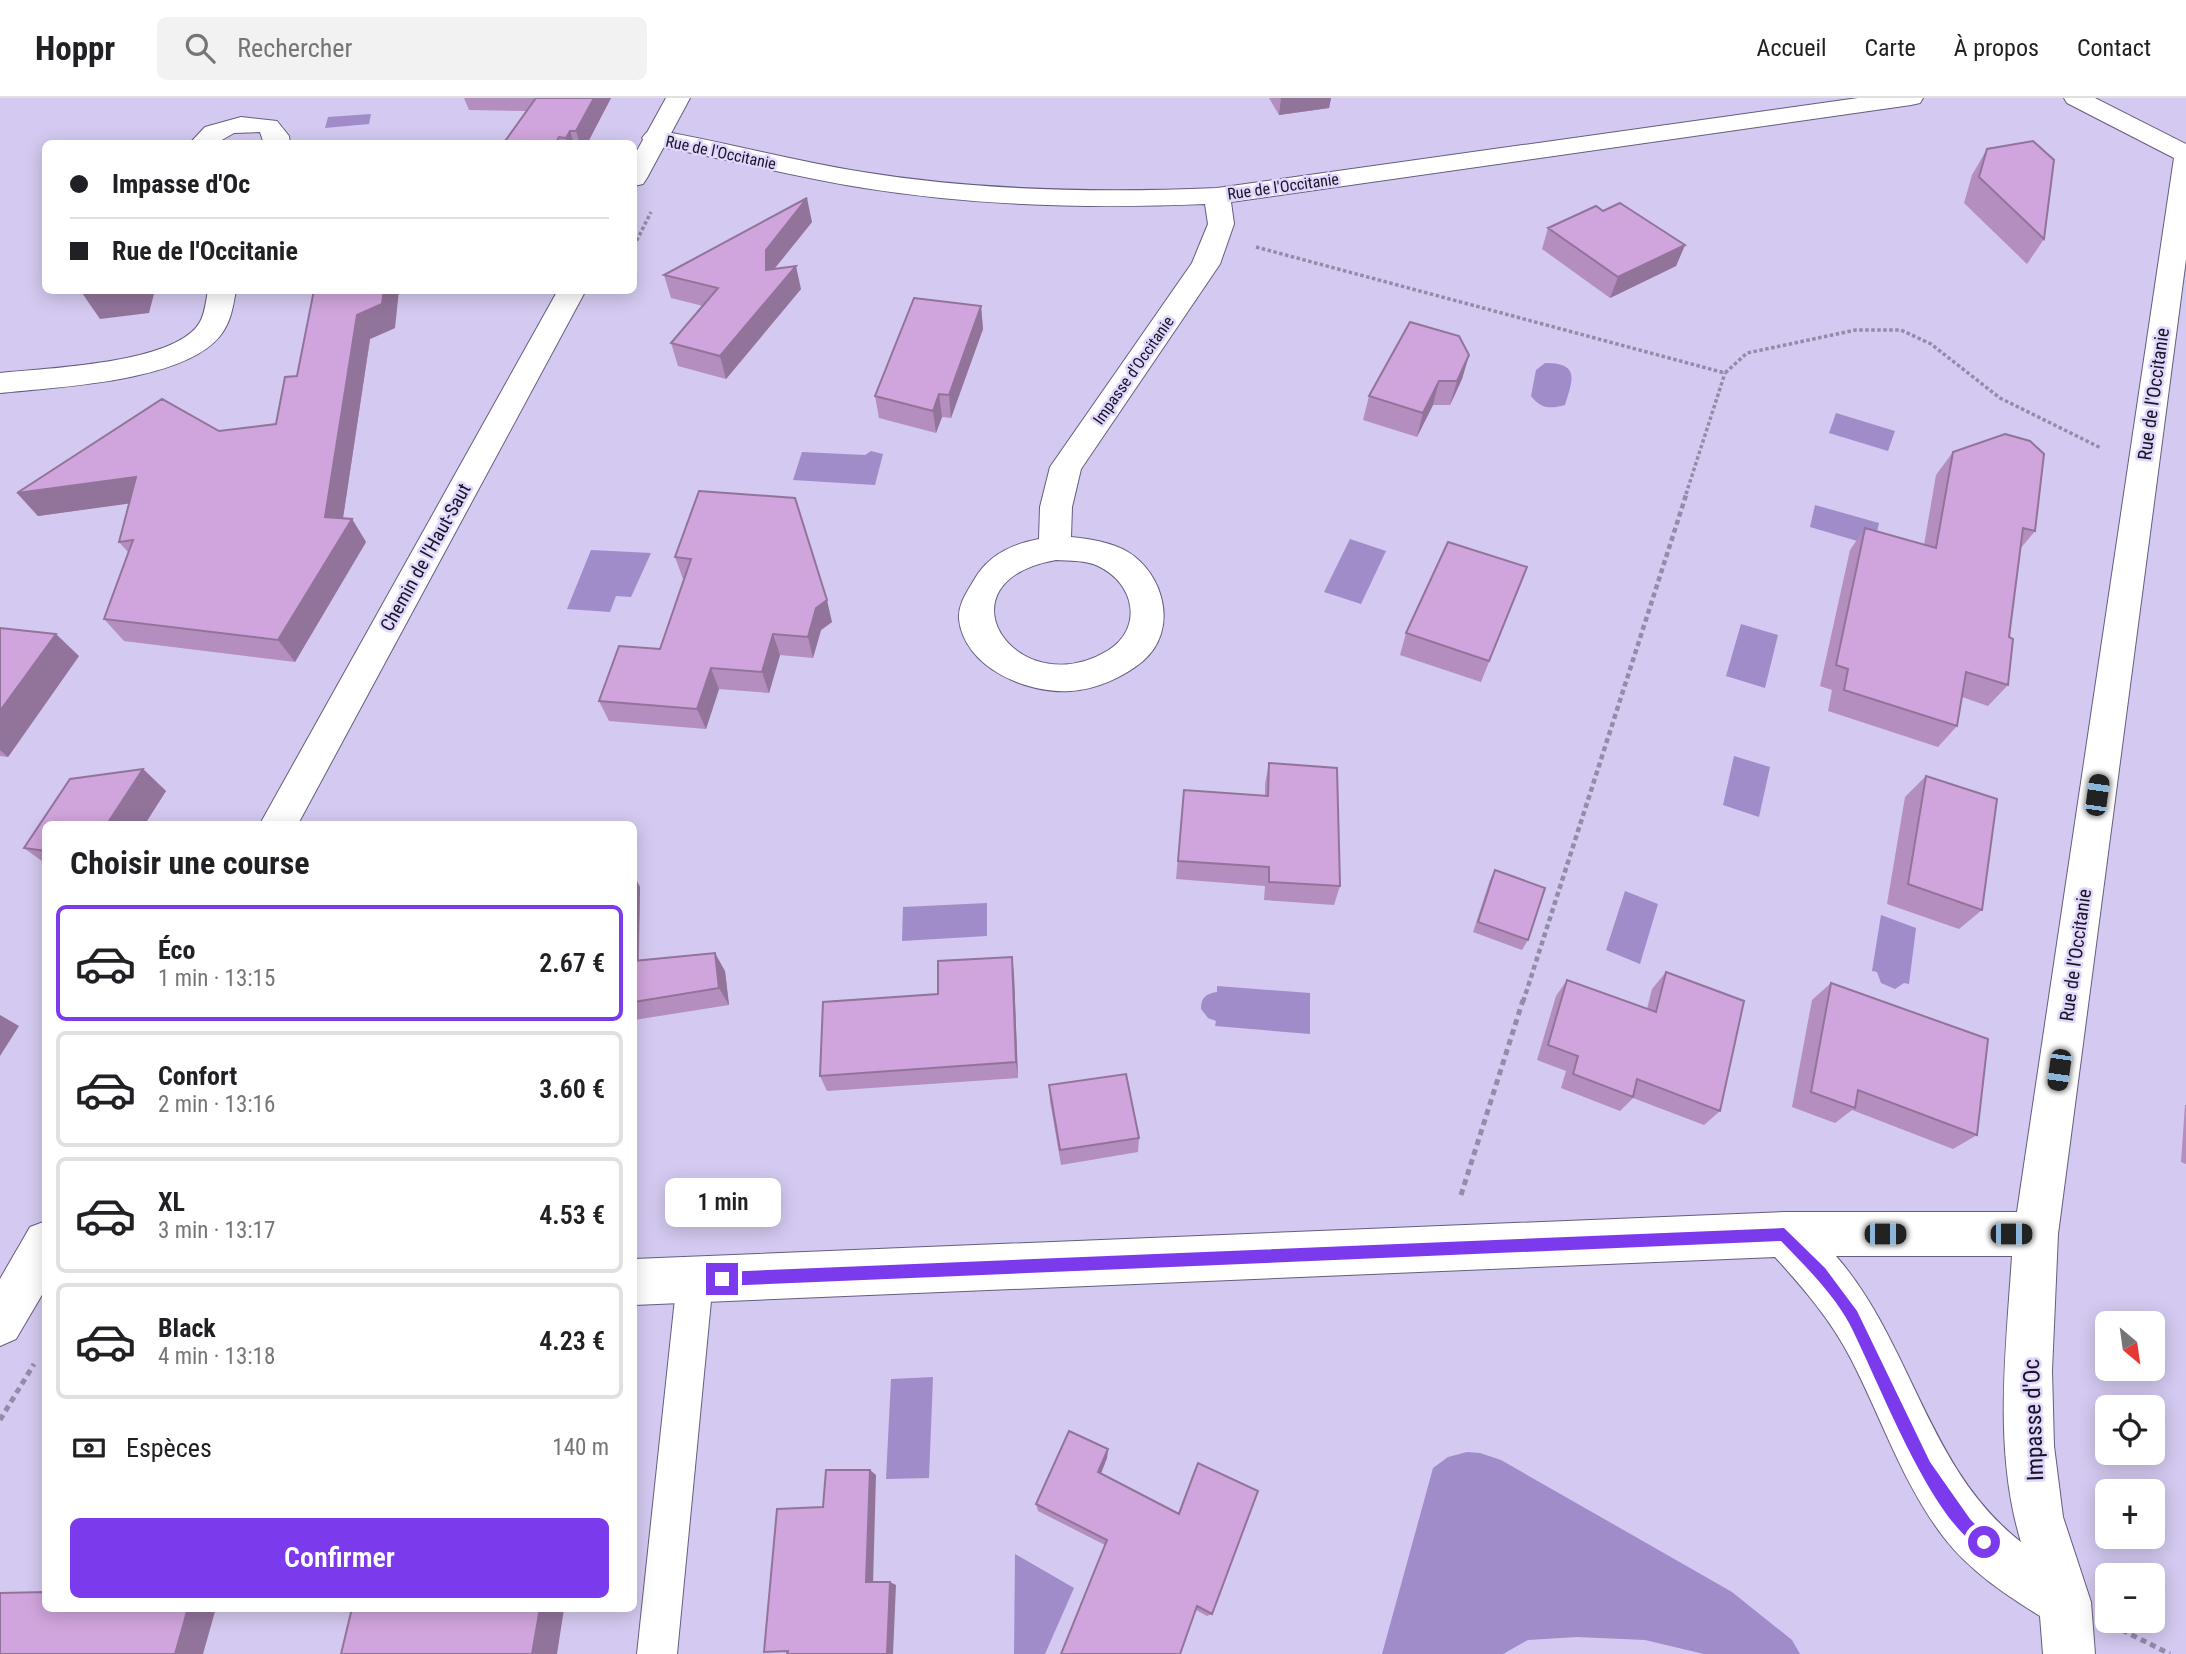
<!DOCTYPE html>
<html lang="fr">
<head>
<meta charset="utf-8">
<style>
	:root { --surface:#fff; --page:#f2f2f2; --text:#202124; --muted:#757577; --line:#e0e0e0; --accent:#7c3aed }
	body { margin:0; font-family:"Roboto Condensed",sans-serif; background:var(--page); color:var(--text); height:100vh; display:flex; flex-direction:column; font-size:26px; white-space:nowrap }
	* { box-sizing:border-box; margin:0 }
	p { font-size:23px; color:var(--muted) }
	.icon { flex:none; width:38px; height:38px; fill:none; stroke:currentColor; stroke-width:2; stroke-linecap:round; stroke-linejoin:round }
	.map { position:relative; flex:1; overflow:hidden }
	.details { position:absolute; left:42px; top:723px; width:595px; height:791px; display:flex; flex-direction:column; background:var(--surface); border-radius:10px; box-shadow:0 4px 18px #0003 }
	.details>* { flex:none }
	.guide { position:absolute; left:42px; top:42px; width:595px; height:154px; border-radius:10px; box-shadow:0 4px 18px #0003; display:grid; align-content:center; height:154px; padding:0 28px; background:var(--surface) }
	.needle { width:46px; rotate:151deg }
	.tools { position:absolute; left:2095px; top:1213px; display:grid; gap:14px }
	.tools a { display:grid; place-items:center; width:70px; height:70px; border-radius:10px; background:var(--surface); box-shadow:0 4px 18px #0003; font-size:35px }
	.end { position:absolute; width:32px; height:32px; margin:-16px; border:9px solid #7c3aed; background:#fff; box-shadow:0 0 0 4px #fff }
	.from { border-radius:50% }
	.bubble { position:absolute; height:49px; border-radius:10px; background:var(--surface); box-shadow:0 4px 18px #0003; font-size:23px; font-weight:600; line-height:49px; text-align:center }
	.car { position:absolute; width:21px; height:42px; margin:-21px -10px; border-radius:9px; box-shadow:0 0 5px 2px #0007; background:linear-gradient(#222 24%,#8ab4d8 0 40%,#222 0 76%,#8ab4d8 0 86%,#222 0) }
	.guide b { display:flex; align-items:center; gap:24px; height:66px; font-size:26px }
	.guide b+b { border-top:2px solid var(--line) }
	.guide i { width:18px; height:18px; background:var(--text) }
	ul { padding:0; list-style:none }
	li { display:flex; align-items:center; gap:21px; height:116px; margin:0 14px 10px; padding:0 14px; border:4px solid var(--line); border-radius:10px }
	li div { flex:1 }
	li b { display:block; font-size:26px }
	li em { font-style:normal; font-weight:600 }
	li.selected { border-color:var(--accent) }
	li>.icon { width:63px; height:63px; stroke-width:1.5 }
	h2 { padding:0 28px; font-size:32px; line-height:84px }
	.pay { display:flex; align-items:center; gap:18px; height:77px; padding:0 28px; font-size:26px }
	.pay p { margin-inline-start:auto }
	.button { display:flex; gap:14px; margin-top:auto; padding:14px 28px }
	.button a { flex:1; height:80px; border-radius:10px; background:var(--accent); color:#fff; font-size:28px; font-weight:600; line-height:80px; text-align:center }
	header { display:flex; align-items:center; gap:42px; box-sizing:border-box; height:98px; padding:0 35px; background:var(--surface); border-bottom:2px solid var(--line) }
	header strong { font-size:33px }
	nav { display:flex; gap:38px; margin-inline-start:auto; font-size:24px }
	.search { width:490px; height:63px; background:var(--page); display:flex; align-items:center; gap:18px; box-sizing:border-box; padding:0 24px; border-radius:10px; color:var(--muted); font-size:26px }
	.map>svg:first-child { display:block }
	.water { fill:#9f8cc9 }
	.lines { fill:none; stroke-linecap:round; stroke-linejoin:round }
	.service-casing { stroke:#675c7e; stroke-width:2 }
	.minor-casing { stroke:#675c7e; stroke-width:2 }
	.tertiary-casing { stroke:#675c7e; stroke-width:2 }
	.path-far2 { stroke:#948ba9; stroke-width:3.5; stroke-dasharray:3.5 2.5; stroke-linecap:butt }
	.path-far1 { stroke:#948ba9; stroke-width:4.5; stroke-dasharray:5 3.5; stroke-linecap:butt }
	.path { stroke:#948ba9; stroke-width:5; stroke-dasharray:6 4.5; stroke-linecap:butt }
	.service { fill:#fff; fill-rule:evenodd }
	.minor { fill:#fff; fill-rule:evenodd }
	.tertiary { fill:#fff; fill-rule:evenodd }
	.wall { fill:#b38ebe }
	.shaded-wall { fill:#92749b }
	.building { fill:#d0a5dd; stroke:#92749b; stroke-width:2 }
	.route { fill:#7c3aed }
	.labels { text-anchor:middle; stroke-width:5; stroke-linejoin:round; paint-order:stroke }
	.far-street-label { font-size:16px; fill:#181421; stroke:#e1d6fd }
	.street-label { font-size:19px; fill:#181421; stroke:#e1d6fd }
	.near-street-label { font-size:23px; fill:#181421; stroke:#e1d6fd }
</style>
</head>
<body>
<header>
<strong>Hoppr</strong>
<div class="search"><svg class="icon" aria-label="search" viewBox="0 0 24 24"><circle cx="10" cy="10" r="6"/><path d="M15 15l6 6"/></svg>Rechercher</div>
<nav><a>Accueil</a><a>Carte</a><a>À propos</a><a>Contact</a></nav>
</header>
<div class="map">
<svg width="2186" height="1556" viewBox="0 0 2186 1556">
	<rect width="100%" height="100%" fill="#d4c9f0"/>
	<path class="water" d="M371,16L369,26L325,30L328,19Z
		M1545,265C1580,265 1573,281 1565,307C1550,311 1541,311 1531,298L1536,272Z
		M1836,315L1895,333L1888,353L1829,335Z
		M871,353L883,356L875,387L793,382L802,354L865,357Z
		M1815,407L1879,425L1874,448L1810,429Z
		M1350,441L1386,453L1361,506L1324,494Z
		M591,452L651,455L631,499L616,498L610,514L567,511Z
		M1741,526L1778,537L1765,590L1726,578Z
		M1734,658L1770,669L1759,719L1723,707Z
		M1625,793L1658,806L1640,866L1606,852Z
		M987,805V838L902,843L903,809Z
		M1881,817L1916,830L1909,886L1904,885L1895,891L1881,885L1877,874L1872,873Z
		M1217,888L1310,895V936L1215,928L1216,923L1208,920L1201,911C1201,900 1205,896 1217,894Z
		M933,1279L929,1380L886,1381L891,1281Z
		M1467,1354L1480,1355L1501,1362L1732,1494L1792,1542L1800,1556H1704L1645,1542L1577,1539L1528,1542L1503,1556H1382L1433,1370L1448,1359Z
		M1015,1456L1074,1490L1045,1556H1014Z"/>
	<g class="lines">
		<defs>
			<path id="service" d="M695,1164L707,1170L713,1182L677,1556H637L677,1182L683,1170Z"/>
			<path id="minor" d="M1858,0H1923L1920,5L1911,7L1231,104L1234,126L1220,166L1081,371L1072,409L1071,439C1090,441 1111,444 1128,454C1164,476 1179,532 1143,563C1124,579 1095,592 1070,593C1028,596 964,570 959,521C958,506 967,494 974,482C988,457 1012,446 1039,441L1040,409L1050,369L1192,165L1208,126L1205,106C1091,111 977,108 864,90C794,79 725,60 655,48L646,45L642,40L646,35L655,32C725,44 793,63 863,74C980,93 1099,95 1217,90ZM1056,462C1070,463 1086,462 1098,468C1135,485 1144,531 1107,553C1016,607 933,484 1056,462Z
				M2064,0H2095L2186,46V161L2058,1136L2052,1273L2054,1348L2063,1419L2091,1504L2095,1556H2043L2040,1518C2006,1497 1970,1473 1945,1441C1903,1387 1882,1321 1851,1261C1831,1222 1804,1191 1775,1159L634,1207V1161L1784,1114H2017L2174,60L2067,5ZM1836,1158H2012C2006,1252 1993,1353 2021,1444C1927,1371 1912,1245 1836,1158Z
				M241,19L277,23L289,38L290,46H264L260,34L234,35L215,46H189L205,29Z
				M208,192H236C233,209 231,224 220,238C183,284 57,289 0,295V275C45,270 177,266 200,224C205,215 206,203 208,192Z"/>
			<path id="tertiary" d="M666,0H690L647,80L643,86L634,88V58Z
				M558,192H586L298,726H260Z
				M46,1123V1190L16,1241L0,1248V1181L30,1129Z"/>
		</defs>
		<use href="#service" class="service-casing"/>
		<use href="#minor" class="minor-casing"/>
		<use href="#tertiary" class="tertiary-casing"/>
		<path class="path-far2" d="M634,148L651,114
			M1256,149L1725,275L1747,255L1856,232H1901L1931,246L2000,300L2101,350
			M1686,396L1725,275"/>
		<path class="path-far1" d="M1523,904L1687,394"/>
		<path class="path" d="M1461,1097L1523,902
			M0,1322L34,1266
			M2122,1532L2170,1556"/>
		<use href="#service" class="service"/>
		<use href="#minor" class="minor"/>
		<use href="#tertiary" class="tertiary"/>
	</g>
	<path class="wall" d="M464,0H611L587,46H503L526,13L469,12Z
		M1269,0H1331L1329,10L1279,17Z
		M1987,51L2044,141L2027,166L1964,105L1972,77Z
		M1603,113L1685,147L1676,168L1610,200L1542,151L1548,130Z
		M812,124L775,170L801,191L726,281L678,268L671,245L703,208L671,200L664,177Z
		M314,192L395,230L370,241L343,420L352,421L366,444L295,564L124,543L104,521L128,454L119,444L129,405L38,418L17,395L219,333L276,326L297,278Z
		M981,208L983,231L951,320L942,319L936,335L879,320L875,298Z
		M1469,257L1462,281L1450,307H1433L1417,339L1363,322L1369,298Z
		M1953,354L2035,433L2020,451L2009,539L2008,587L1988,608L1962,599L1957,628L1938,649L1828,613L1832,592L1820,588L1850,452L1865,430L1924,447L1936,377Z
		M699,393L832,524L821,532L813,560L780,557L769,595L719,591L706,631L609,623L599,603L660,551L684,481H683L675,459Z
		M1527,469L1481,584L1400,557L1406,535Z
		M0,530L79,558L8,659L0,658Z
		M1269,665L1340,788L1334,807L1264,802L1265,788L1176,781L1184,692L1265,698V686Z
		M143,671L166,693L145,726H46V766L24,750L70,681Z
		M1926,678L1982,812L1959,831L1887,806L1905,699Z
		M1495,772L1528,842L1522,852L1473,834L1490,782Z
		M634,778L640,789L639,862L725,873L729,907L634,922Z
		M1012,859L1014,877L1018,980L827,993L820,978L938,896Z
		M1666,874L1720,1013L1704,1027L1633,1000L1620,1013L1561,990L1566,973L1537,962L1556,898L1567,882L1647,911L1652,891Z
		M1831,885L1977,1037L1953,1051L1852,1012L1835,1025L1792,1009L1812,902Z
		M1049,987L1139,1040L1138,1054L1061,1067L1050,1003Z
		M2185,1007H2186V1066L2181,1064Z
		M1108,1351L1107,1360L1101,1376L1178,1415L1194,1373L1198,1365L1212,1516L1207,1518L1196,1512L1105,1447L1038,1413L1036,1406Z"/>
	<path class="shaded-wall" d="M594,0H611L587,46H580L576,33Z
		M1281,0H1331L1329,10L1279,17Z
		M570,33L574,46H568L566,40Z
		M807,100L812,124L771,175L766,172V152Z
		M1685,147L1676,168L1610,200L1618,179Z
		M796,168L801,191L726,281L720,258Z
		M155,192L149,215L100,221L82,195L102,193Z
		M384,192H399L395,230L370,241L340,440L352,421L366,444L295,564L278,542L325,419L357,217Z
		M981,208L983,231L951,320L949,297Z
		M1469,257L1462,281L1450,307L1457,283Z
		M1439,283L1433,307L1417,339L1423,315Z
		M939,296L942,319L936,335L933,313Z
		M136,379L155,402L38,418L17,395Z
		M827,502L832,524L821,532L813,560L808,539L816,510Z
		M56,536L79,558L8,659L0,652V613Z
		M773,536L780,557L769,595L762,574Z
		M711,570L719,591L706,631L697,611Z
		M143,671L166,693L145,726H107Z
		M634,778L640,789L638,881L634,873Z
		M715,855L725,873L729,907L719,890Z
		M1012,859L1014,877L1018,980L1016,964Z
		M0,917L19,928L0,958Z
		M1108,1351L1107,1360L1098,1382V1374Z
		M870,1372L876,1377L873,1487L866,1484Z
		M890,1484L896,1487L893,1556H887Z
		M188,1510H216L203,1556H175Z
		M540,1510L564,1511L557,1556H532Z"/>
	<path class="building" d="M536,0H594L576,33H570L566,40L559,39L555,46H503Z
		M2033,43L2054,62L2044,141L1979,79L1987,51Z
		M807,100L766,152V172L796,168L720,258L671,245L718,190L664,177Z
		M1620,105L1685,147L1618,179L1548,130L1596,108L1603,113Z
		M82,192H103L82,195Z
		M314,192H331L337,194L338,192H384L382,206L357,217L325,419L352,421L278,542L104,521L133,442L119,444L136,379L17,395L162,301L219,333L276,326L285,279L297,278Z
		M914,200L981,208L949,297L939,296L933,313L875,298Z
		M1410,224L1459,238L1469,257L1457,283H1439L1423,315L1369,298Z
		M2005,336L2030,343L2044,356L2035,433L2023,430L2009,539L2013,541L2008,587L1966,574L1957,628L1844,592L1848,571L1836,567L1865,430L1936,450L1953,354Z
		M699,393L795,400L827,502L816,510L808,539L773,536L762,574L711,570L697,611L599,603L619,548L660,551L691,461L675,459Z
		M1448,444L1527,469L1489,563L1406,535Z
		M0,530L56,536L0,613Z
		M1269,665L1337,670L1340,788L1269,784V769L1178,763L1184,692L1268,698Z
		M143,671L107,726H46V753L24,750L70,681Z
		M1926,678L1997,701L1982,812L1908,786Z
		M1495,772L1545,790L1528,842L1478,824Z
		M715,855L719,890L634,904V863Z
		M1012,859L1016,964L820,978L823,904L938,896V863Z
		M1666,874L1744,903L1720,1013L1637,981L1633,999L1573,976L1578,958L1548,947L1567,882L1656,914Z
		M1831,885L1988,941L1977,1037L1858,992L1855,1010L1811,994Z
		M1126,976L1139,1040L1060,1052L1049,987Z
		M1069,1333L1108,1351L1098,1374L1179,1416L1198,1365L1258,1393L1212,1516L1197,1508L1180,1556H1061L1107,1442L1036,1406Z
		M826,1372H870L866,1484H890L887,1556H787L788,1553L764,1554L777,1411L823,1409Z
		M46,1494V1510H188L175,1556H0V1495Z
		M352,1510H540L532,1556H341Z"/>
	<path class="route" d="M1784,1130L1825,1170L1857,1213L1930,1364L1970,1421L1992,1444L1989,1449L1984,1451C1933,1430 1876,1276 1849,1225C1832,1194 1805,1168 1781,1143L722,1188L716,1181L722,1174Z"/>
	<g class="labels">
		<g class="far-street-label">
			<text transform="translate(721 54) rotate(12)" y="6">Rue de l'Occitanie</text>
			<text transform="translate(1283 88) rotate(-8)" y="6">Rue de l'Occitanie</text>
			<text transform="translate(1133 272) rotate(-55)" y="6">Impasse d'Occitanie</text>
		</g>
		<g class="street-label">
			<text transform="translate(2153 296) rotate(-82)" y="7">Rue de l'Occitanie</text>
			<text transform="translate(425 459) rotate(-61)" y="7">Chemin de l'Haut-Saut</text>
			<text transform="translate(2075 857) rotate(-82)" y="7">Rue de l'Occitanie</text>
		</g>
		<g class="near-street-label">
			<text transform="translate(2033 1322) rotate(-92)" y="8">Impasse d'Oc</text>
		</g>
	</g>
</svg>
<div class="tools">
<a><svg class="needle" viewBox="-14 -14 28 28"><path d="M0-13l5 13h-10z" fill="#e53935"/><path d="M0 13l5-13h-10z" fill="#757577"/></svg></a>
<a><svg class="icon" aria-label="locate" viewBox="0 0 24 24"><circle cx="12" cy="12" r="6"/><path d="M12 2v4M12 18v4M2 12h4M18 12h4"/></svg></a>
<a>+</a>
<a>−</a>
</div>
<i class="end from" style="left:1984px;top:1444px"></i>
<i class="end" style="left:722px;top:1181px"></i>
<div class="bubble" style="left:665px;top:1080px;width:116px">1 min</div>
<i class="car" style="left:2097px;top:697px;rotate:8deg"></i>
<i class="car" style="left:2059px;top:972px;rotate:188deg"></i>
<i class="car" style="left:1885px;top:1136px;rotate:90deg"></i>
<i class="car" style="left:2011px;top:1136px;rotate:90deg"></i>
<div class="guide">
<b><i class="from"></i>Impasse d'Oc</b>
<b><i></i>Rue de l'Occitanie</b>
</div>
<section class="details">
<h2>Choisir une course</h2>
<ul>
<li class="selected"><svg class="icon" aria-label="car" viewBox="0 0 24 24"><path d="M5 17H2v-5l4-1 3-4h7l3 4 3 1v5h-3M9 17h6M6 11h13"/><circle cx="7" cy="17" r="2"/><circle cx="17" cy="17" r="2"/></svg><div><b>Éco</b><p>1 min · 13:15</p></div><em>2.67 €</em></li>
<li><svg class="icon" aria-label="car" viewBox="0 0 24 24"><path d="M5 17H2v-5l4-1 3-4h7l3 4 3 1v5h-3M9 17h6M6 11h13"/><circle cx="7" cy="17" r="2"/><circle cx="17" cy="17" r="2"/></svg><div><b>Confort</b><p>2 min · 13:16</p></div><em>3.60 €</em></li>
<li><svg class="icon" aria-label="car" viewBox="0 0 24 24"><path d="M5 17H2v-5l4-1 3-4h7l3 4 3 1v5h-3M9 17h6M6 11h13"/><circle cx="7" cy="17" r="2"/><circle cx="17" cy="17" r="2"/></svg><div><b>XL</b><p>3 min · 13:17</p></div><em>4.53 €</em></li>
<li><svg class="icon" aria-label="car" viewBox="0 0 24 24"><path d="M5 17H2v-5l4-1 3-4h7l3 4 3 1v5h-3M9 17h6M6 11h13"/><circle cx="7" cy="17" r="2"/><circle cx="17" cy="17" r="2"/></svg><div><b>Black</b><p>4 min · 13:18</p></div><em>4.23 €</em></li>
</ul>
<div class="pay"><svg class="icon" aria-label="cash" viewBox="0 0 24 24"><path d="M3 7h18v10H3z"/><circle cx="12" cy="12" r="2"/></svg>Espèces<p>140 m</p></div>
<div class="button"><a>Confirmer</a></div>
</section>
</div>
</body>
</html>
